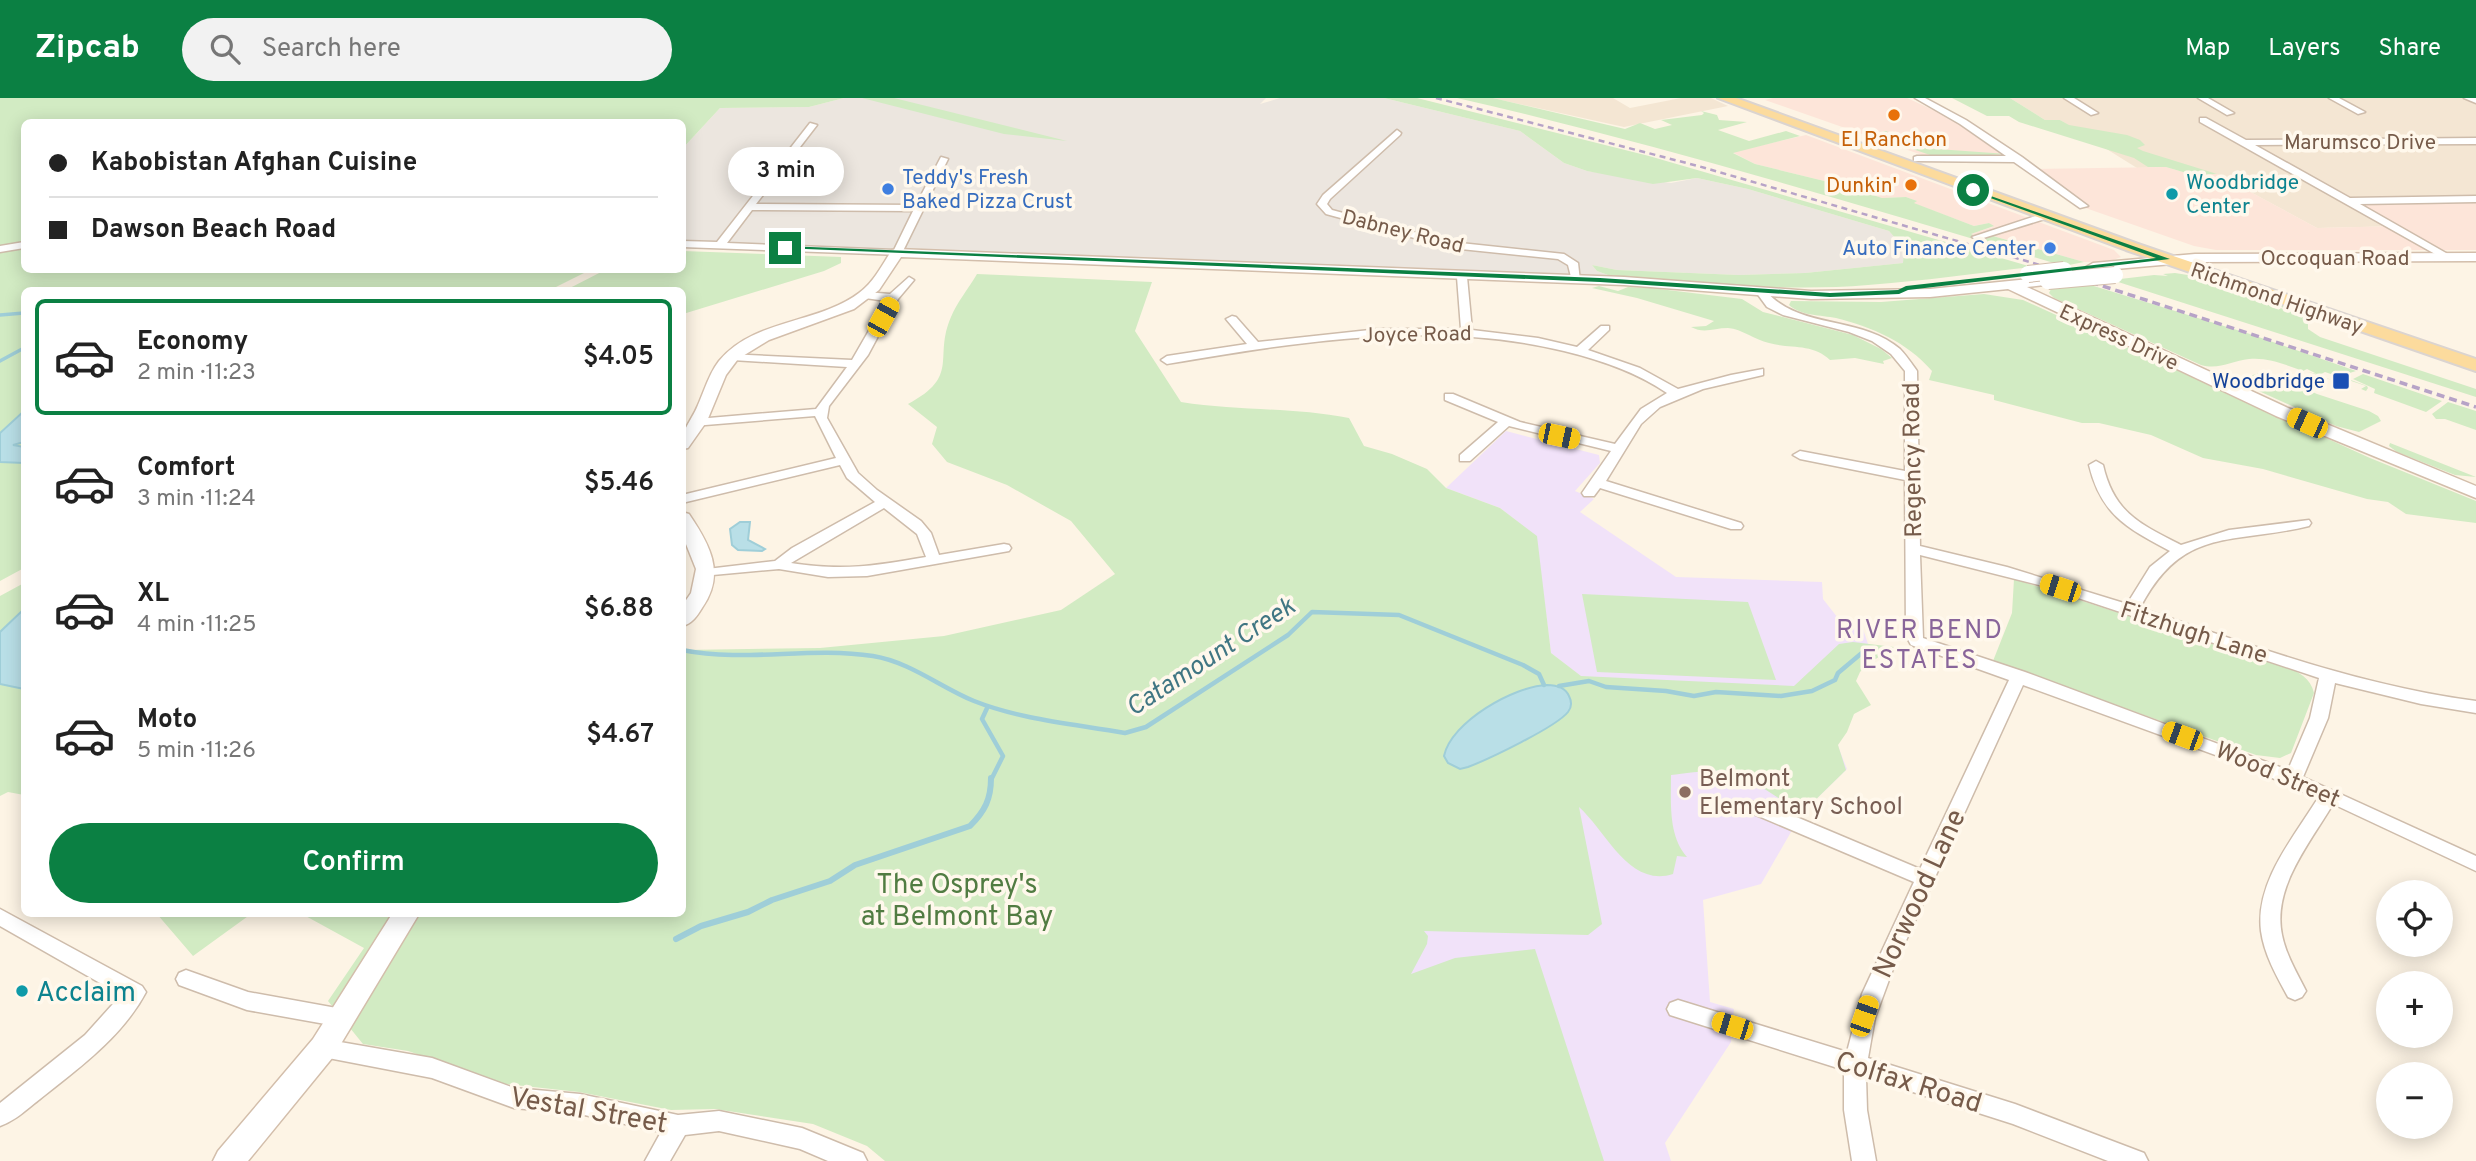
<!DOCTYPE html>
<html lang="en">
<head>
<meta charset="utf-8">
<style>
	:root { --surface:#fff; --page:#f2f2f2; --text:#222; --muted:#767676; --line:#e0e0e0; --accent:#0b8043 }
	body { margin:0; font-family:Overpass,sans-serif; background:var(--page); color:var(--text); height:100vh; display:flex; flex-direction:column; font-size:26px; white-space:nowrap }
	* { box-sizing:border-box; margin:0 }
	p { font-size:23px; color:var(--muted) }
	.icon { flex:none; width:38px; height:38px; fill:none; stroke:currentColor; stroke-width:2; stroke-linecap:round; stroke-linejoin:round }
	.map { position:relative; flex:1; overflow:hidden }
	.details { position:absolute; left:21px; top:189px; width:665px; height:630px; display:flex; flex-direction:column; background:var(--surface); border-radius:10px; box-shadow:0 4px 18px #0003 }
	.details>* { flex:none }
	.top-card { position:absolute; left:21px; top:21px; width:665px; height:154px; border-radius:10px; box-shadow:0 4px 18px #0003; display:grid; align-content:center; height:154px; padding:0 28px; background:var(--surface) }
	.fabs { position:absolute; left:2376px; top:782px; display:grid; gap:14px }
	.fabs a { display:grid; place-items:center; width:77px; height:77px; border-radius:50%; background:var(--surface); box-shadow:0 4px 18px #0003; font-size:35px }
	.end { position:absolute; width:32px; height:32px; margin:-16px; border:9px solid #0b8043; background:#fff; box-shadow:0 0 0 4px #fff }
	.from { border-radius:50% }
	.bubble { position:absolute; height:49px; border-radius:24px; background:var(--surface); box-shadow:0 4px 18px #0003; font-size:23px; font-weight:600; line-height:49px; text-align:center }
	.car { position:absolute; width:21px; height:42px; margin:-21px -10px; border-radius:9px; box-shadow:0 0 5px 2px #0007; background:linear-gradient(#f5c518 24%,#345 0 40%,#f5c518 0 76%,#345 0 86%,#f5c518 0) }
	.top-card b { display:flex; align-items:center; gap:24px; height:66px; font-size:26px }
	.top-card b+b { border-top:2px solid var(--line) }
	.top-card i { width:18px; height:18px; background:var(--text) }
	ul { padding:12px 0 0; list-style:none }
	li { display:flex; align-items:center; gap:21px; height:116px; margin:0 14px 10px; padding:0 14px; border:4px solid transparent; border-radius:10px }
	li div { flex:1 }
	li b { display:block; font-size:26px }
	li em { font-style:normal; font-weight:600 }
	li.active { border-color:var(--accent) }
	li>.icon { width:63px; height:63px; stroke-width:1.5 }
	.primary-button { display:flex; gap:14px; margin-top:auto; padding:14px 28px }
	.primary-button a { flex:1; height:80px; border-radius:42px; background:var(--accent); color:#fff; font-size:28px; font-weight:600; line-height:80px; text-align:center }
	header { display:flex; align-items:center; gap:42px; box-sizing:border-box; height:98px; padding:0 35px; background:var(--accent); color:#fff }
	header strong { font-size:33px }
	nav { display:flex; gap:38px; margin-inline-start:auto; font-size:24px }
	.search { width:490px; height:63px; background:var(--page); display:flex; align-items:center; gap:18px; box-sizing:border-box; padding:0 24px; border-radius:38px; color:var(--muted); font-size:26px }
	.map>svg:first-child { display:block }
	.residential { fill:#f4e6d3 }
	.commercial { fill:#fde5d9 }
	.industrial { fill:#ece6df }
	.education { fill:#f1e2f9 }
	.green { fill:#d2ebc3 }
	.water { fill:#b9dfe7; stroke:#9fced8; stroke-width:2 }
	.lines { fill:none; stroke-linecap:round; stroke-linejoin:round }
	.stream-far2 { stroke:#9fced8; stroke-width:3.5 }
	.stream-far1 { stroke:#9fced8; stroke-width:4.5 }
	.stream { stroke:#9fced8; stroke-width:6 }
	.street-casing { stroke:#cebcab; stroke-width:3 }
	.secondary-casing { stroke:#d3beab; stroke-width:3 }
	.primary-casing { stroke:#dbd4d0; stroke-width:4 }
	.street { fill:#fff; fill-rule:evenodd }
	.secondary { fill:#fff; fill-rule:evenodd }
	.primary { fill:#fcdb9d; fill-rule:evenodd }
	.rail-far1 { stroke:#b7a3c7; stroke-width:2.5; stroke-dasharray:6 4.5; stroke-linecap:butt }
	.rail { stroke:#b7a3c7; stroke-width:3.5; stroke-dasharray:8 5; stroke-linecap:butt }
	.secondary-bridge-casing { stroke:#d3beab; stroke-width:18; stroke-linecap:butt }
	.secondary-bridge { stroke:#fff; stroke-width:16 }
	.route { fill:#0b8043 }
	.food-dot { fill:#e8710a; stroke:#fff8ec; stroke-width:2.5 }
	.shop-dot { fill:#3f7fe0; stroke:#fff8ec; stroke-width:2.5 }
	.culture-dot { fill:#0f9aa8; stroke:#fff8ec; stroke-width:2.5 }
	.transit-dot { fill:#1a4fb4; stroke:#fff8ec; stroke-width:2.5 }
	.education-dot { fill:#8d6e63; stroke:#fff8ec; stroke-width:2.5 }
	.labels { text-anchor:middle; stroke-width:7; stroke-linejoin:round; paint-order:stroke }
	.far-food-label { font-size:21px; fill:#c56008; stroke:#fff8ec }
	.far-street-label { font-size:21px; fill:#765b4a; stroke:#fff8ec }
	.far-shop-label { font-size:21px; fill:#366cbe; stroke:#fff8ec; text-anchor:start }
	.far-culture-label { font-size:21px; fill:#0d838f; stroke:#fff8ec; text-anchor:start }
	.far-transit-label { font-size:21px; fill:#164399; stroke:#fff8ec; text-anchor:end }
	.street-label { font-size:24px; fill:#765b4a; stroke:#fff8ec }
	.education-label { font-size:24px; fill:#785e54; stroke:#fff8ec; text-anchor:start }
	.neighbourhood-label { font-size:26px; letter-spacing:2px; fill:#89659a; stroke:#fff8ec }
	.water-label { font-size:26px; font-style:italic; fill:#407683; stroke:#fff8ec }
	.near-park-label { font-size:28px; fill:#517c42; stroke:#fff8ec }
	.near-street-label { font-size:28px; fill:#765b4a; stroke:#fff8ec }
	.near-culture-label { font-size:28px; fill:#0d838f; stroke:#fff8ec; text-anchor:start }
</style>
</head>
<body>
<header>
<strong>Zipcab</strong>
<div class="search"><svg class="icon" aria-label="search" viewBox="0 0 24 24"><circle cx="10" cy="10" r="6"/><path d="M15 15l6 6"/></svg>Search here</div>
<nav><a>Map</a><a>Layers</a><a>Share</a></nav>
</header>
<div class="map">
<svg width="2476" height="1063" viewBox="0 0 2476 1063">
	<rect width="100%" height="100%" fill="#fdf4e5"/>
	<path class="residential" d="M1492,0H1613L1630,10L1681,0H1711L1728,8L1624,29Z
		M2010,0H2476V104L2360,106L2401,128L2317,130L2217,76L2166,69L2137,70L2060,22H2045Z"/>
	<path class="commercial" d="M1773,0H1907L1953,21L2007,56L1925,58L1765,2Z
		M1806,37L2114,152L2121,159L2108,164H2084L1993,138L1983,141L1970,136L1993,129L1989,125L1974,128L1913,105L1916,103L1906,99L1882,100L1853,90L1755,66L1732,54Z
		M2166,69L2193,77L2217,76L2317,130L2399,128L2358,106L2476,104V152H2216L2194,148L2077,107L2028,71Z"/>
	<path class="industrial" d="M844,0H1266L1260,6L1280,0H1384L1520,33L1564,65L1587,73L1671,85L1697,80L1748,91L1889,133L1904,150L1903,165L1805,175L1739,177L1617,172L1592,167L1597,173L1608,177H1538L683,143V50L720,10L809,9Z"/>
	<path class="education" d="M1506,333L1599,357L1600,365L1575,393L1594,401L1580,414L1676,479L1822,484L1823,501L1845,529L1863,531L1869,549L1822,608L1847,671L1802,715L1761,786L1703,802L1710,904L1734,911L1731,944L1665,1045L1671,1063H1099L1603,596L1551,555L1536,438L1500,410L1446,390Z"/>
	<path class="green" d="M0,0H844L809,9L720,10L683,50L682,24H24V172H590L550,192H24V470L0,483Z
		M862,0H894L1067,43L1004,36Z
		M1384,0H1417L1649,58L2032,169C1978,175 1923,183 1868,187C1786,194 1691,185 1608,177L1597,173L1592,167L1617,172L1739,177L1805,175L1903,165L1904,150L1889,133L1748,91L1697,80L1653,86L1587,73L1564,65L1520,33Z
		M1457,0H1493L1625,31L1640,25L1655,31L1672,27L1661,22L1702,17L1704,15L1701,13L1717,17L1719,22L1747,24L1718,32L1749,43L1786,33L1800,38L1733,55L1755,66L1853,90L1882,100L1906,99L1917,103L1914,105L1974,128L1989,125L1994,128L1971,136L1983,141L1993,138L2084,164L2064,168C1863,108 1662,47 1457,0Z
		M1952,0H2010L2045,22H2060L2069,27L2127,37L2140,42L2145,47L2137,50L2143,53L2217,76L2193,77L2166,69H2148L2134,60L2019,24L2009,18H1987Z
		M1886,33L1888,34L1877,37L1909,49L2007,56L1939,60L1871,37Z
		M683,153L841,159V165L824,173L683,216L682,192H566L605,172H682Z
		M2175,175L2207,180L2305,214L2311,219L2205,183L2308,220V231L2320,239L2476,291V299L2112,182L2154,177L2168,178L2163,176Z
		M977,176L1152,184L1135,233L1181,304C1236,313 1293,309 1349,320L1364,348L1392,356L1427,371L1446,390L1500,410L1537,438L1551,555L1581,578L1794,588L1839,546L1853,544L1894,549L1868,566L1860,574L1856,583L1871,607L1854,616L1847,634L1838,647L1846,672L1802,715L1763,690C1752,663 1695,675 1671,677C1671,704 1668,738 1687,759L1677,758L1673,776C1629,790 1606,733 1579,709L1602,826L1588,837L1424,833L1428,838L1427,846L1411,876L1455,860L1535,851L1604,1063H885L867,1048L813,1026L715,1011L671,1012L579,994L505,986L408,953L363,946L328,903L364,850L302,816H682L683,552L820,550L944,538L1061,512L1115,476L1071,423L1007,387L947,364L932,346L937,329L908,306C961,278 933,260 951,219C957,204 969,190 977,176Z
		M2084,185L2250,236L2356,273L2340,278L2367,288L2368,290L2366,293L2361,291L2366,288L2325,274L2319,277L2332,282L2308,274L2317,276L2307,271L2303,273C2286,267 2268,259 2249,261C2232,263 2219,272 2201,267L2054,200L2049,195L2051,191Z
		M1599,188L1618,193L1628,189L1651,190L1742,201L1763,214L1853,237L1881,251L1892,260L1883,263L1884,266L1855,260L1830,262C1813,245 1791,251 1769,245C1755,242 1742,231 1728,230C1714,230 1704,236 1691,229L1706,228L1714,223L1637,200L1592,190Z
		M1984,196L2023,202L2370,360L2476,403V425L2406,416L2388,404L2367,401L2263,371L2203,360L2151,337L2099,325H2082L1994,302V297L1929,282L1932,273C1907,244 1872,229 1836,220C1821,217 1801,218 1789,207L1791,203L1881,204Z
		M2260,275L2280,279L2317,296L2369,313L2378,318L2381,323L2359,334L2336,328L2250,289L2242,280Z
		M2363,276L2442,303L2426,314L2374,295L2375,291L2353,281Z
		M2448,304L2476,313V332L2445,321H2436L2432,316Z
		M2390,345L2476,379L2455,377L2397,354L2389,348Z
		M2014,481L2280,567C2295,572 2310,578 2314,595L2291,655L2280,660L2256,657L1993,563L2012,515Z
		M24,485V697L8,694L0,698V498Z
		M1582,496L1748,504L1776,582L1597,574Z
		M157,816H251L193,858Z"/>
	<path class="water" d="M24,313V344L13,347L24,349V365L0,364V335Z
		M750,424L748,442L765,451L762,453L738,452L732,447L730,431L740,424Z
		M24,511V591L0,586V534Z
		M1547,587C1557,587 1565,589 1569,598C1572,604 1572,609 1568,614C1556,629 1489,661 1468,669L1460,671L1448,665L1444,658C1451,624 1514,588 1547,587Z"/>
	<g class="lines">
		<path class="stream-far2" d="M0,217L24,215
			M0,263L24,250"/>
		<path class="stream-far1" d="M682,552C746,565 809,548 873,558C910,564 940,589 974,603C1022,622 1075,626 1125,635L1146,629L1288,537L1312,514L1399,517L1523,567L1539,576L1544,587
			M1559,588L1589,583L1606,589L1666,593L1694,598L1716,594L1781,598L1812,593L1835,582L1838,575L1863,554
			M988,608L982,621L1003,658L991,682"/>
		<path class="stream" d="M676,841L701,828L748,814L772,802L830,783L855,767L970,728C985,713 991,701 991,680"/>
		<defs>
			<path id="street" d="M1915,0H1925L1966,22L2022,59L2088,108L2080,110L2014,64L1914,63V59L1917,58H2006L1960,26Z
				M2064,0H2074L2098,15L2091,17Z
				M2198,0H2208L2234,15L2227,17Z
				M2329,0H2339L2365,14L2358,16Z
				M2464,0H2476V5Z
				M2200,20H2206L2246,42L2476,40V46L2255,47L2350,100L2476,98V104L2360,106L2453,159L2444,161L2200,24Z
				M810,25L817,27L756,106L916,107L941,59L948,61L901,157L682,149V143L717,144ZM752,112L913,113L894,152L727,145Z
				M1397,32L1401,35L1400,37L1330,101L1327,106L1332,112L1451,144L1564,156L1578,165L1580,183H1572L1568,167L1558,161L1451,150L1326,116L1317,106L1323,97Z
				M2045,115L2048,116V120L1977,142L1972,139Z
				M24,144V150L0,154V148Z
				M1462,176L1467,179L1472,232L1538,240L1577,249L1601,228H1609V232L1588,252L1640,270L1678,291L1731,277L1763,271V277L1703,291L1660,309L1641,326L1606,383L1741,425L1743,428L1741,431H1731L1600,390L1594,398H1584L1582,395L1611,353L1509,328L1470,363H1460V357L1498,324L1445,302V296H1453L1520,324L1615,346L1641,311L1667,295C1636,274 1601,262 1564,253C1433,221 1298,244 1167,266L1161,262L1167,258L1247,246L1226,221L1232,218L1236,219L1258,244L1379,231H1461L1457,179Z
				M909,179L914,182L898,201L868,257L829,308L827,320L858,375L877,392L921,423L931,435L939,457L1004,446L1009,447L1011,450L1009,453L867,478L828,479L779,471L702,478L700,475L702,472L707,471L775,463L792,450L875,404L847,380L840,367L682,405V397L836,360L815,318L693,328V322L697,321L816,311L847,269L732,262L728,260V256L852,262L886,203L865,200L860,197L865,194L890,196ZM884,410L917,436L926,459C875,468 842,473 791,465Z
				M1757,192H1765C1798,232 1861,217 1900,251C1906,257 1912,266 1917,273L1920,448L2007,469L2127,506L2150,469L2170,453C2127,430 2101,417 2089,367L2096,363L2103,367C2114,415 2140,426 2181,447L2229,432L2309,422L2311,425L2309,428C2232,447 2183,427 2140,510C2251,547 2360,588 2476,603V615L2421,606L2335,585L2328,620L2303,679L2476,758V773L2333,706C2310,745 2272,789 2282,837C2286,857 2297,875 2306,893L2302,899L2295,902L2288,899C2277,879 2264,856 2261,833C2255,784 2294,739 2318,700L2240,666L2023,587L1893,871L1875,920L1868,960L2015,1006L2144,1055L2148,1063H2108L2013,1026L1866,979L1867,1012L1876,1063H1852L1844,1012V972L1670,917L1667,911L1670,905L1678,902L1847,954L1862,896L1914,784L1749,714L1746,709L1749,704H1761L1920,771L2009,582L1911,547L1906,538L1905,382L1800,361L1793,357L1800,353L1905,373V273L1891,256L1872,243L1849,234L1783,217L1767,209L1756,194ZM1920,457L2039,487L2319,580L2310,620L2288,672L2025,574L1923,540Z
				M0,811L142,888L146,894C123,938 78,971 40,1001C27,1011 15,1023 0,1028V1005L85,937L121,897L0,828Z
				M186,872L248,894L342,911L350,914L353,920L350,926L342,929L247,912L179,887L176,881L179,875Z
				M323,941L432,960L514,990L580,996L678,1017L719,1013L802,1030L863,1055L867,1063H828L800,1051L719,1033L685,1037L670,1063H645L661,1034L580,1016L514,1010L432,980L323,959L315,957L312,950L315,943Z"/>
			<path id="secondary" d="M897,151L1624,179L1811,193L1930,191L2048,179L2053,180V186L2027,189L2288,310L2476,388V400L2276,318L2008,191L1930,199L1811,201L1624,187L901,159L879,192L854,211L769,242L738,261L726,277L707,323L688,350L682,351C682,329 690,326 698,307C705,291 709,276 719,263C753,221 818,226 859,195C874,184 882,167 892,152Z
				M2476,155V163L2195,164L2093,173L2086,169L2093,165L2195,156Z
				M682,414L689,416C710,447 726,476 702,510C697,518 692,526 682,528V508L691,495L696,471L682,436Z
				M392,816H419L333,959L248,1063H213L218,1053L313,941Z"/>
			<path id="primary" d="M1718,0H1736L2138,146L2476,261V273L2126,152Z"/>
		</defs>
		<use href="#street" class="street-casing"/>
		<use href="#secondary" class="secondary-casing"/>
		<use href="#primary" class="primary-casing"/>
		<use href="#street" class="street"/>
		<use href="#secondary" class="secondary"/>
		<use href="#primary" class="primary"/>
		<path class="rail-far1" d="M1436,0L1698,68L2047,169"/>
		<path class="rail" d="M2041,168L2476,309"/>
		<defs>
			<path id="secondary-bridge" d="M2028,176L2064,172
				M2048,183L2115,177"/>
		</defs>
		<use href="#secondary-bridge" class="secondary-bridge-casing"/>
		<use href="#secondary-bridge" class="secondary-bridge"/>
	</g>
	<path class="route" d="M1971,91L2170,161L1908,192L1899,196L1830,199L1600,184L782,150L785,148L1600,180L1830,195L1898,192L1906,188L2156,160L1971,93Z"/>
	<g class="food-dot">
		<circle cx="1894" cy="17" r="7"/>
		<circle cx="1911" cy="87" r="7"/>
	</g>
	<g class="shop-dot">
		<circle cx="888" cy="91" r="7"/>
		<circle cx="2050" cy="150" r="7"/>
	</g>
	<g class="culture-dot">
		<circle cx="2172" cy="96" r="7"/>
		<circle cx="22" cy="893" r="7"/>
	</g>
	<rect class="transit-dot" x="2332" y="274" width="18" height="18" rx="3.5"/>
	<circle class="education-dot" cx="1685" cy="694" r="7"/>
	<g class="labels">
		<g class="far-food-label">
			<text x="1894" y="48">El Ranchon</text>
			<text x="1897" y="94" text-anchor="end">Dunkin'</text>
		</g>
		<g class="far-street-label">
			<text x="2360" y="51">Marumsco Drive</text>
			<text transform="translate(1403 133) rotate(14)" y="7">Dabney Road</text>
			<text x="2335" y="167">Occoquan Road</text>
			<text transform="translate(2277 200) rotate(19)" y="7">Richmond Highway</text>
			<text transform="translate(1417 236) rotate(-1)" y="7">Joyce Road</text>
			<text transform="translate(2119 239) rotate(25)" y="7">Express Drive</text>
		</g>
		<g class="far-shop-label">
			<text x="902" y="86">Teddy's Fresh<tspan x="902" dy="24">Baked Pizza Crust</tspan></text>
			<text x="2036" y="157" text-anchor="end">Auto Finance Center</text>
		</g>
		<g class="far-culture-label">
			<text x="2186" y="91">Woodbridge<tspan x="2186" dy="24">Center</tspan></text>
		</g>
		<g class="far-transit-label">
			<text x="2325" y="290">Woodbridge</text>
		</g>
		<g class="street-label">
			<text transform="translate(1912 362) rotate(-91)" y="8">Regency Road</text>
			<text transform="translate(2194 534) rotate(18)" y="8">Fitzhugh Lane</text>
			<text transform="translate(2278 676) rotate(23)" y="8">Wood Street</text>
		</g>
		<g class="education-label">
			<text x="1699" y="688">Belmont<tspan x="1699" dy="28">Elementary School</tspan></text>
		</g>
		<g class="neighbourhood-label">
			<text x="1920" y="540">RIVER BEND<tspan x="1920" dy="30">ESTATES</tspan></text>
		</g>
		<g class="water-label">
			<text transform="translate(1210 558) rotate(-33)" y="9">Catamount Creek</text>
		</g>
		<g class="near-park-label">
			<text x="957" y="795">The Osprey's<tspan x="957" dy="32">at Belmont Bay</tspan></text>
		</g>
		<g class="near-street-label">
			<text transform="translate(1918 795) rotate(-65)" y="10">Norwood Lane</text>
			<text transform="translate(1909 983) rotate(17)" y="10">Colfax Road</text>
			<text transform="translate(589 1011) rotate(10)" y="10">Vestal Street</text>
		</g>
		<g class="near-culture-label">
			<text x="36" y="903">Acclaim</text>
		</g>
	</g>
</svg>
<div class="fabs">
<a><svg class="icon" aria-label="locate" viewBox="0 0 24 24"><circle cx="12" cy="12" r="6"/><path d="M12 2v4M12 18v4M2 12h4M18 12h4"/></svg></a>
<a>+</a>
<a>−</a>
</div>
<i class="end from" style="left:1973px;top:92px"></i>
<i class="end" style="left:785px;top:150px"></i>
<div class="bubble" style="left:728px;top:49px;width:116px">3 min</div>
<i class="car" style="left:883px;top:219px;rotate:29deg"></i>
<i class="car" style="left:2307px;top:325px;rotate:294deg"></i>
<i class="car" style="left:1559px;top:338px;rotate:102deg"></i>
<i class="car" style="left:2060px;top:490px;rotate:288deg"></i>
<i class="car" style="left:2182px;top:638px;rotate:290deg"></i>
<i class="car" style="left:1864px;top:918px;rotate:19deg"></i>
<i class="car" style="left:1732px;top:928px;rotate:287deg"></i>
<div class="top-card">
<b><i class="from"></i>Kabobistan Afghan Cuisine</b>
<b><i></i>Dawson Beach Road</b>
</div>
<section class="details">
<ul>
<li class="active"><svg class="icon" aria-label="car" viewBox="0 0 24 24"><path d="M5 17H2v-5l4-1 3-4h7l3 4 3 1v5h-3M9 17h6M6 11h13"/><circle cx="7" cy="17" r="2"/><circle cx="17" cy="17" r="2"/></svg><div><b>Economy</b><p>2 min · 11:23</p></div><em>$4.05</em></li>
<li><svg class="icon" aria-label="car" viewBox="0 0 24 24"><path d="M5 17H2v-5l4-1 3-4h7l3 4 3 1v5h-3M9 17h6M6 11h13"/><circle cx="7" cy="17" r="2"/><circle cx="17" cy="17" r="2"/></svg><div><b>Comfort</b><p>3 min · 11:24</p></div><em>$5.46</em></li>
<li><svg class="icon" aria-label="car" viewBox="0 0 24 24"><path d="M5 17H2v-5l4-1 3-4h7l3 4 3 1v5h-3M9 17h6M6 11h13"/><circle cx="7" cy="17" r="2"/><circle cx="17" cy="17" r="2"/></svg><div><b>XL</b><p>4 min · 11:25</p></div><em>$6.88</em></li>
<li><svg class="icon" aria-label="car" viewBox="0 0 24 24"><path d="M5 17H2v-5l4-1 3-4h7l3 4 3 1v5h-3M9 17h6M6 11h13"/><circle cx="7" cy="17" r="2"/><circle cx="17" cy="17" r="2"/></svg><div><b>Moto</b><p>5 min · 11:26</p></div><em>$4.67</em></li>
</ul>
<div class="primary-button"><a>Confirm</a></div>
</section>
</div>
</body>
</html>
